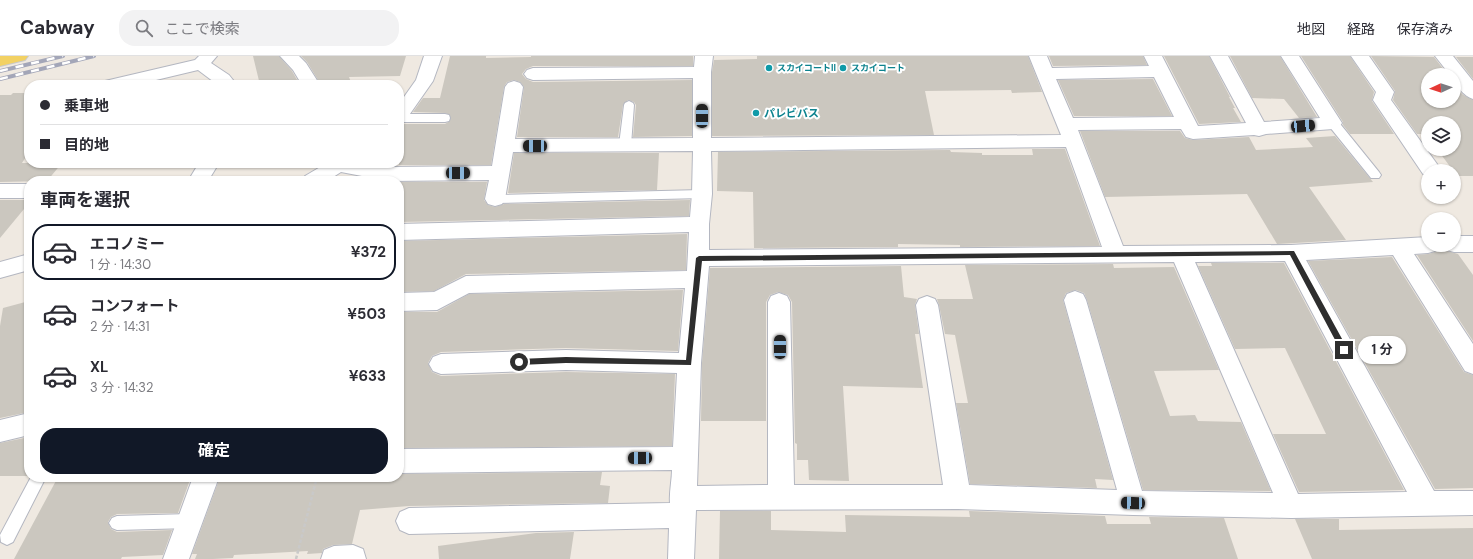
<!DOCTYPE html>
<html lang="ja">
<head>
<meta charset="utf-8">
<style>
	:root { --surface:#fff; --page:#f2f2f3; --text:#2b2b33; --muted:#7c7c81; --line:#e1e1e2; --accent:#111827 }
	body { margin:0; font-family:"DM Sans","Noto Sans JP",sans-serif; background:var(--page); color:var(--text); height:100vh; display:flex; flex-direction:column; font-size:15px; white-space:nowrap }
	* { box-sizing:border-box; margin:0 }
	p { font-size:13px; color:var(--muted) }
	.icon { flex:none; width:22px; height:22px; fill:none; stroke:currentColor; stroke-width:2; stroke-linecap:round; stroke-linejoin:round }
	.map { position:relative; flex:1; overflow:hidden }
	.side { position:absolute; left:24px; top:120px; width:380px; height:306px; display:flex; flex-direction:column; background:var(--surface); border-radius:16px; box-shadow:0 1px 3px #0004 }
	.side>* { flex:none }
	.banner { position:absolute; left:24px; top:24px; width:380px; height:88px; border-radius:16px; box-shadow:0 1px 3px #0004; display:grid; align-content:center; height:88px; padding:0 16px; background:var(--surface) }
	.needle { width:26px; rotate:267deg }
	.buttons { position:absolute; left:1421px; top:12px; display:grid; gap:8px }
	.buttons a { display:grid; place-items:center; width:40px; height:40px; border-radius:50%; background:var(--surface); box-shadow:0 1px 3px #0004; font-size:20px }
	.end { position:absolute; width:18px; height:18px; margin:-9px; border:5px solid #2e2e2e; background:#fff; box-shadow:0 0 0 2px #fff }
	.from { border-radius:50% }
	.bubble { position:absolute; height:28px; border-radius:14px; background:var(--surface); box-shadow:0 1px 3px #0004; font-size:13px; font-weight:700; line-height:28px; text-align:center }
	.car { position:absolute; width:12px; height:24px; margin:-12px -6px; border-radius:5px; box-shadow:0 0 3px 1px #0007; background:linear-gradient(#222 24%,#8ab4d8 0 40%,#222 0 76%,#8ab4d8 0 86%,#222 0) }
	.banner b { display:flex; align-items:center; gap:14px; height:38px; font-size:15px }
	.banner b+b { border-top:1px solid var(--line) }
	.banner i { width:10px; height:10px; background:var(--text) }
	ul { padding:0; list-style:none }
	li { display:flex; align-items:center; gap:12px; height:56px; margin:0 8px 6px; padding:0 8px; border:2px solid transparent; border-radius:16px }
	li div { flex:1 }
	li b { display:block; font-size:15px }
	li em { font-style:normal; font-weight:700 }
	li.active { border-color:var(--accent) }
	li>.icon { width:36px; height:36px; stroke-width:1.5 }
	h2 { padding:0 16px; font-size:18px; line-height:48px }
	.cta { display:flex; gap:8px; margin-top:auto; padding:8px 16px }
	.cta a { flex:1; height:46px; border-radius:16px; background:var(--accent); color:#fff; font-size:16px; font-weight:700; line-height:46px; text-align:center }
	header { display:flex; align-items:center; gap:24px; box-sizing:border-box; height:56px; padding:0 20px; background:var(--surface); border-bottom:1px solid var(--line) }
	header strong { font-size:19px }
	nav { display:flex; gap:22px; margin-inline-start:auto; font-size:14px }
	.search { width:280px; height:36px; background:var(--page); display:flex; align-items:center; gap:10px; box-sizing:border-box; padding:0 14px; border-radius:16px; color:var(--muted); font-size:15px }
	.map>svg:first-child { display:block }
	.building { fill:#cbc7bf }
	.lines { fill:none; stroke-linecap:round; stroke-linejoin:round }
	.lane-casing { stroke:#b4b7c1; stroke-width:2 }
	.street-casing { stroke:#b4b7c1; stroke-width:2 }
	.secondary-casing { stroke:#b4b7c1; stroke-width:2 }
	.primary-casing { stroke:#c9c9c9; stroke-width:2 }
	.path { stroke:#c9c9c9; stroke-width:2.5; stroke-dasharray:3.5 2; stroke-linecap:butt }
	.lane { fill:#fff; fill-rule:evenodd }
	.street { fill:#fff; fill-rule:evenodd }
	.secondary { fill:#fff; fill-rule:evenodd }
	.primary { fill:#f2d163; fill-rule:evenodd }
	.rail-casing { stroke:#a3a6b8; stroke-width:4 }
	.rail { stroke:#fff; stroke-width:2.5; stroke-dasharray:8; stroke-linecap:butt }
	.route { fill:#2e2e2e }
	.culture-dot { fill:#0f9aa8; stroke:#fff; stroke-width:1.5 }
	.labels { text-anchor:middle; stroke-width:4; stroke-linejoin:round; paint-order:stroke }
	.far-culture-label { font-size:9px; font-weight:bold; fill:#0d838f; stroke:#fff; text-anchor:start }
	.culture-label { font-size:11px; font-weight:bold; fill:#0d838f; stroke:#fff; text-anchor:start }
</style>
</head>
<body>
<header>
<strong>Cabway</strong>
<div class="search"><svg class="icon" aria-label="search" viewBox="0 0 24 24"><circle cx="10" cy="10" r="6"/><path d="M15 15l6 6"/></svg>ここで検索</div>
<nav><a>地図</a><a>経路</a><a>保存済み</a></nav>
</header>
<div class="map">
<svg width="1473" height="503" viewBox="0 0 1473 503">
	<rect width="100%" height="100%" fill="#efe9e1"/>
	<path class="building" d="M253,0H279L292,15L300,29H260Z
		M301,0H406L400,20L349,21L352,29H321L307,6Z
		M450,0H486V2L531,1V0H693V10H533L526,13L522,18L526,23L533,26L692,24V80L633,81L636,49L634,46L628,44L623,49L618,81H517L524,31L520,26L514,24L507,26L504,31L491,109H399V73L403,68H445L450,65V59L445,57L413,56L423,42H440Z
		M757,0H1028L1042,36L1012,37L1011,34L925,35L934,79L712,80V16L714,4L757,3Z
		M1049,0H1143L1147,9L1053,10Z
		M1164,0H1209L1230,41H1229L1235,52H1233L1241,66L1199,68Z
		M1230,0H1280L1317,61L1299,62L1284,43L1252,42Z
		M1301,0H1350L1374,36L1372,45L1394,78H1350L1343,69V66Z
		M1371,0L1434,1L1448,19H1428V45H1454V26L1462,38L1473,44V120H1457L1437,93H1454V67H1428V81L1426,78H1417L1393,44L1395,35Z
		M1456,1H1473V23Z
		M1153,23L1172,60H1074L1058,24Z
		M13,37H29V96L22,107H62L47,125L0,126V39H11Z
		M1080,75H1180L1185,82L1193,84L1249,81L1256,94L1313,91L1306,82L1335,80L1373,126L1309,131L1346,184L1277,188L1247,138L1105,141Z
		M1032,93H1065L1100,190L960,191V189L898,188V191L754,192L753,136L717,135L718,96L948,94H950L951,96L982,97V99H1033Z
		M514,97H659L657,134L508,137Z
		M399,126H487L484,144L488,149L495,151L504,148L690,144L689,160L399,166Z
		M0,144H29V147L0,182Z
		M687,178L686,214L466,218L434,235L399,236V185Z
		M1437,194H1445L1458,198L1473,219V285L1417,199L1428,198L1435,196Z
		M1392,201L1464,316L1473,319V432L1435,433L1308,205Z
		M1211,207H1284L1404,434L1299,436L1273,378H1326L1285,292L1235,293L1198,210H1212Z
		M1113,208L1114,212L1174,211L1219,314L1154,315L1170,360L1195,359L1198,365L1241,366L1271,435L1143,434L1087,244L1084,237L1076,234L1066,237L1063,244L1113,424L1095,423L1097,432L970,428L956,347H968L955,279L945,278L939,249L937,243H973L965,209Z
		M901,210L904,241L917,243L915,249L919,278H915L923,332L843,330L849,425L809,424L808,404H797V388L795,387L792,246L788,239L778,236L770,239L766,246V365H701L702,307L710,212Z
		M683,234L678,295L566,292L441,296L432,300L428,307L432,316L441,320L566,316L675,318L672,390L399,392V256H437L469,238Z
		M29,245V356L0,362V270L3,252Z
		M29,381V420H0V387Z
		M602,416L600,429L610,430L608,447L409,450L360,454L352,488L333,489L323,493L322,497L307,498L308,495L234,499L233,502L213,503H195L197,498H192L220,421H399V418Z
		M58,421H191L178,457L117,458L111,461L108,466L111,473L117,476L172,474L163,499L122,501L121,503H14Z
		M720,455H771V474L846,476L845,459L970,461L969,455L1105,460L1107,468H1151L1149,461L1224,462L1238,503H719Z
		M1295,463H1339V474L1473,472V503H1312Z
		M574,476L570,503H439L438,490L536,477Z"/>
	<g class="lines">
		<defs>
			<path id="lane" d="M629,45L633,47L634,49L631,89L629,92H621L619,89L624,49L625,47Z
				M399,58H445L449,59L450,62L449,65L445,66H399Z
				M1333,63L1337,64L1379,116L1381,119L1379,122H1371L1329,70L1328,67L1329,64Z
				M702,134L706,135L708,138L706,141L702,142L495,147L491,146L489,143L491,140L495,139Z
				M31,421H46L13,486L7,489L1,486L0,479Z
				M190,458L195,460L198,465L195,470L190,472L117,474L112,472L109,467L112,462L117,460Z"/>
			<path id="street" d="M199,0H217L211,7L229,19L237,29H218L198,14L135,29H102L105,25L195,4Z
				M280,0H299L306,7L320,29H302L293,14Z
				M424,0H442L433,25L405,65L399,67V48L416,24Z
				M695,0H713L711,16V82L1061,79L1029,0H1047L1052,12L1149,10L1144,0H1162L1198,70L1246,67L1210,0H1228L1264,66L1320,62L1281,0H1299L1342,67L1339,71L1333,73L1266,78L1259,80L1254,79L1193,83L1186,81L1181,73L1078,74L1123,190L1291,189L1428,181V189H1438L1435,195L1428,197L1414,198L1473,288V318L1465,315L1393,199L1306,204L1434,435H1473V459L1291,462L1133,459L958,453L696,454L694,503H668L669,472L409,478L400,474L396,465L400,456L409,452L670,447C669,437 672,424 672,414L399,417V393L673,391L677,317L566,314L441,318L433,315L429,308L433,301L441,298L566,294L679,297L685,232L469,237L437,254L399,255V237L434,236L466,220L687,215L689,176L399,184V168L690,161L692,138L693,95L513,96L505,143L502,148L495,150L488,148L485,143L489,124L388,125L341,116L327,125H302L305,120L327,107H365L388,111L492,110L505,31L508,27L514,25L520,27L523,31L515,83L693,82V22L533,24L527,22L524,18L527,14L533,12L694,11ZM1154,21L1174,61L1073,62L1056,23ZM1066,91L1102,191L709,194V168L712,138L711,95ZM1285,205L1407,436L1298,438L1195,206ZM1174,206L1273,437L1142,435L1086,244L1083,238L1075,235L1067,238L1064,244L1117,434L969,429L938,249L935,243L927,240L919,243L916,249L943,429H794L790,246L787,240L779,237L771,240L768,246V429L697,430L701,307L709,210Z
				M1351,0H1369L1394,36L1391,44L1437,108L1440,113L1438,115H1428V119L1423,118L1373,44L1376,36Z
				M199,107H219L208,125H188Z
				M0,128H29V142H0Z
				M1454,180H1473V196H1454L1447,194L1444,189H1454Z
				M29,198V214L0,222V206Z
				M29,357V379L0,386V364Z
				M193,421H219L189,503H163Z
				M353,489L363,493L366,503H321L324,494L334,490Z"/>
			<path id="secondary" d="M1435,0H1453L1473,25V43C1464,40 1454,29 1454,19H1450Z"/>
			<path id="primary" d="M0,0H28L25,4L0,10Z"/>
		</defs>
		<use href="#lane" class="lane-casing"/>
		<use href="#street" class="street-casing"/>
		<use href="#secondary" class="secondary-casing"/>
		<use href="#primary" class="primary-casing"/>
		<path class="path" d="M296,503L317,421"/>
		<use href="#lane" class="lane"/>
		<use href="#street" class="street"/>
		<use href="#secondary" class="secondary"/>
		<use href="#primary" class="primary"/>
		<defs>
			<path id="rail" d="M0,15L63,0
				M0,23L94,0"/>
		</defs>
		<use href="#rail" class="rail-casing"/>
		<use href="#rail" class="rail"/>
	</g>
	<path class="route" d="M1292,195H1294L1347,292V297H1342L1290,199L702,205L691,309L566,307L519,309L516,306L519,303L566,301L686,304L696,202L699,200Z"/>
	<g class="culture-dot">
		<circle cx="769" cy="12" r="4"/>
		<circle cx="843" cy="12" r="4"/>
		<circle cx="756" cy="57" r="4"/>
	</g>
	<g class="labels">
		<g class="far-culture-label">
			<text x="777" y="15">スカイコートII</text>
			<text x="851" y="15">スカイコート</text>
		</g>
		<g class="culture-label">
			<text x="764" y="61">パレビバス</text>
		</g>
	</g>
</svg>
<div class="buttons">
<a><svg class="needle" viewBox="-14 -14 28 28"><path d="M0-13l5 13h-10z" fill="#e53935"/><path d="M0 13l5-13h-10z" fill="#7c7c81"/></svg></a>
<a><svg class="icon" aria-label="layers" viewBox="0 0 24 24"><path d="M12 4l9 5-9 5-9-5zM3 14l9 5 9-5"/></svg></a>
<a>+</a>
<a>−</a>
</div>
<i class="end from" style="left:519px;top:306px"></i>
<i class="end" style="left:1344px;top:294px"></i>
<div class="bubble" style="left:1358px;top:280px;width:48px">1 分</div>
<i class="car" style="left:702px;top:60px;rotate:0deg"></i>
<i class="car" style="left:1303px;top:70px;rotate:85deg"></i>
<i class="car" style="left:535px;top:90px;rotate:270deg"></i>
<i class="car" style="left:458px;top:117px;rotate:90deg"></i>
<i class="car" style="left:780px;top:291px;rotate:0deg"></i>
<i class="car" style="left:640px;top:402px;rotate:269deg"></i>
<i class="car" style="left:1133px;top:447px;rotate:272deg"></i>
<div class="banner">
<b><i class="from"></i>乗車地</b>
<b><i></i>目的地</b>
</div>
<section class="side">
<h2>車両を選択</h2>
<ul>
<li class="active"><svg class="icon" aria-label="car" viewBox="0 0 24 24"><path d="M5 17H2v-5l4-1 3-4h7l3 4 3 1v5h-3M9 17h6M6 11h13"/><circle cx="7" cy="17" r="2"/><circle cx="17" cy="17" r="2"/></svg><div><b>エコノミー</b><p>1 分 · 14:30</p></div><em>¥372</em></li>
<li><svg class="icon" aria-label="car" viewBox="0 0 24 24"><path d="M5 17H2v-5l4-1 3-4h7l3 4 3 1v5h-3M9 17h6M6 11h13"/><circle cx="7" cy="17" r="2"/><circle cx="17" cy="17" r="2"/></svg><div><b>コンフォート</b><p>2 分 · 14:31</p></div><em>¥503</em></li>
<li><svg class="icon" aria-label="car" viewBox="0 0 24 24"><path d="M5 17H2v-5l4-1 3-4h7l3 4 3 1v5h-3M9 17h6M6 11h13"/><circle cx="7" cy="17" r="2"/><circle cx="17" cy="17" r="2"/></svg><div><b>XL</b><p>3 分 · 14:32</p></div><em>¥633</em></li>
</ul>
<div class="cta"><a>確定</a></div>
</section>
</div>
</body>
</html>
